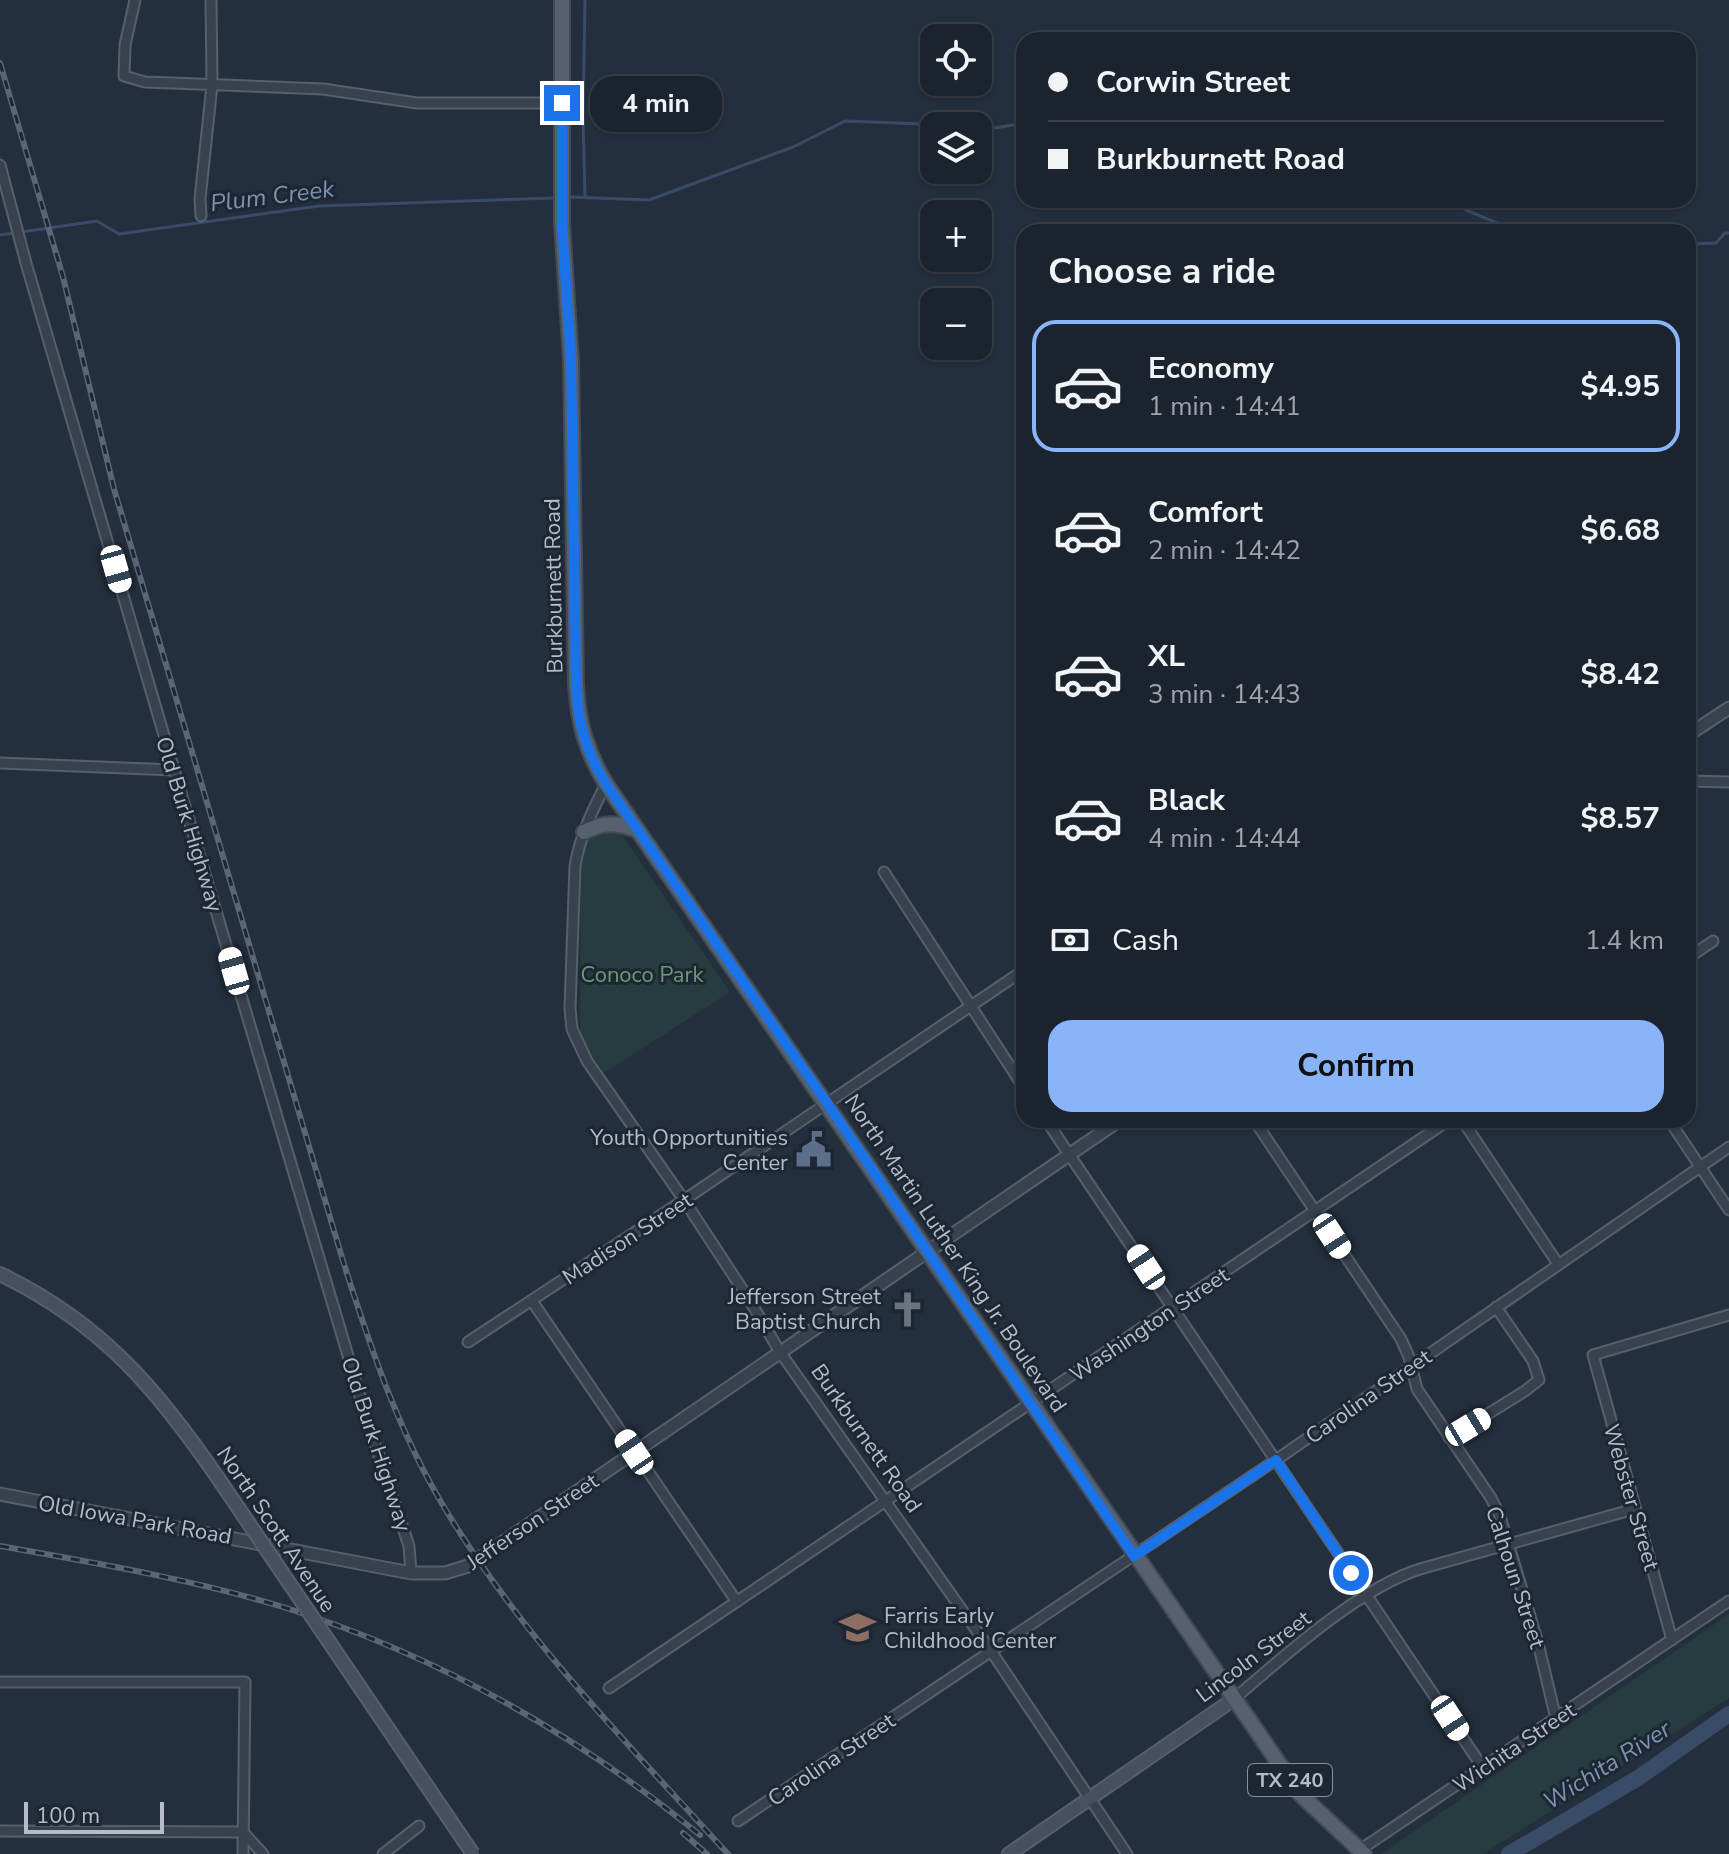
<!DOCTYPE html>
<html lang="en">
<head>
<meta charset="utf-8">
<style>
	:root { --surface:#1b232e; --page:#282f3a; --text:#f1f3f6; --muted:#a0a4aa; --line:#39404a; --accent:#8ab4f8 }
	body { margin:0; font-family:"Nunito Sans",sans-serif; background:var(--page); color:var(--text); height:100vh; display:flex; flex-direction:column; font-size:30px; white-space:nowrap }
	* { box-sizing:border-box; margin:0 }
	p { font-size:26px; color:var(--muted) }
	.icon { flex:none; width:44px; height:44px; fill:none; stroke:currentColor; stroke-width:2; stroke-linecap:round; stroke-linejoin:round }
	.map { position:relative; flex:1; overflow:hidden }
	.sheet { position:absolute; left:1016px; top:224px; width:680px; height:904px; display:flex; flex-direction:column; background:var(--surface); border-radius:24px; box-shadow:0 2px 6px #0004,0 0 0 2px var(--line) }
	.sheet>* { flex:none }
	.banner { position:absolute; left:1016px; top:32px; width:680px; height:176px; border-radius:24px; box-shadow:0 2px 6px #0004,0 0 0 2px var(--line); display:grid; align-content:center; height:176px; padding:0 32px; background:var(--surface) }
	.buttons { position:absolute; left:920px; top:24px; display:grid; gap:16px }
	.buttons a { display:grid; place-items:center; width:72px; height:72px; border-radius:16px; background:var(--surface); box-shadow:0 2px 6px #0004,0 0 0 2px var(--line); font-size:40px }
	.scale { position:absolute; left:24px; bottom:20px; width:140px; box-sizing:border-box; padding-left:8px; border:4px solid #b4bcc9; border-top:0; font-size:22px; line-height:28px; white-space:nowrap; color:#b4bcc9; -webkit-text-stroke:6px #1d2633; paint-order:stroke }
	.end { position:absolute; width:36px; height:36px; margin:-18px; border:10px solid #1a73e8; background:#fff; box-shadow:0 0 0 4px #fff }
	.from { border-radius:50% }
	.bubble { position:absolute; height:56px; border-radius:24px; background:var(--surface); box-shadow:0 2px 6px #0004,0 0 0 2px var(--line); font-size:26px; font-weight:700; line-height:56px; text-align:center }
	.car { position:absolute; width:24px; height:48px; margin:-24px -12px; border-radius:10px; box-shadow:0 0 6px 2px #0007; background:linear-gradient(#fff 24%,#345 0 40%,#fff 0 76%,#345 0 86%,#fff 0) }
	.banner b { display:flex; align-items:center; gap:28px; height:76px; font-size:30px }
	.banner b+b { border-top:2px solid var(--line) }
	.banner i { width:20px; height:20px; background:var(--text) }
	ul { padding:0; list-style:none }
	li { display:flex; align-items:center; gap:24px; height:132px; margin:0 16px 12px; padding:0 16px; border:4px solid transparent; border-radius:24px }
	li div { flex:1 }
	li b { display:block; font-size:30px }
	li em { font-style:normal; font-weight:700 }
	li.active { border-color:var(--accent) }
	li>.icon { width:72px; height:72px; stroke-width:1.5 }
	h2 { padding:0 32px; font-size:36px; line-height:96px }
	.pay { display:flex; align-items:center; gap:20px; height:88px; padding:0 32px; font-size:30px }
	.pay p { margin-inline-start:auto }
	.primary-button { display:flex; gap:16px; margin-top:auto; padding:16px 32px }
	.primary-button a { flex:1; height:92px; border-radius:24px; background:var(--accent); color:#111; font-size:32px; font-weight:700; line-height:92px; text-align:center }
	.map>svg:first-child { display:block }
	.green { fill:#263c3f }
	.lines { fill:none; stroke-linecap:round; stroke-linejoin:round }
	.stream { stroke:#394c67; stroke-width:3 }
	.river { stroke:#394c67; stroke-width:16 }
	.minor-casing { stroke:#565f6c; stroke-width:13 }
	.tertiary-casing { stroke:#565f6c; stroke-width:15 }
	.secondary-casing { stroke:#565f6c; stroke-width:16 }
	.primary-casing { stroke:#414a57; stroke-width:18 }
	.minor { stroke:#38414e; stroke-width:9 }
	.tertiary { stroke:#38414e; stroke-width:11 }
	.secondary { stroke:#465061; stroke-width:12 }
	.primary { stroke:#56606e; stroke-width:14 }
	.rail-casing { stroke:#5a6575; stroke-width:6 }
	.rail { stroke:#1d2633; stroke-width:3; stroke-dasharray:9; stroke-linecap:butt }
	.secondary-bridge-casing { stroke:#565f6c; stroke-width:16; stroke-linecap:butt }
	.secondary-bridge { stroke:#465061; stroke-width:12 }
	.route { stroke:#1a73e8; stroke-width:10 }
	.labels { text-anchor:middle; stroke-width:6; stroke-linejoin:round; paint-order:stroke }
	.shield { fill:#1d2633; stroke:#878f9c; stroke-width:2 }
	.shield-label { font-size:20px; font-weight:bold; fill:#b4bcc9 }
	.street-label { font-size:22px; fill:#b4bcc9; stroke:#1d2633 }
	.park-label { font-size:22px; fill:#6b9a76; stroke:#1d2633 }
	.poi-label { font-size:22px; fill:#b4bcc9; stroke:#1d2633; text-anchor:end }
	.water-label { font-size:24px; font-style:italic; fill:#7c92b1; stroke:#1d2633 }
</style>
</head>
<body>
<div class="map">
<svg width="1729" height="1854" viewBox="0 0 1729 1854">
	<rect width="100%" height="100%" fill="#242f3e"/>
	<path class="green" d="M618,829L730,992L604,1073L588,1051L580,1032L581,855L590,834Z
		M1729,1614V1698L1483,1854H1381Z"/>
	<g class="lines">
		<path class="stream" d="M585,0L583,117L585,196
			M978,127L995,128L1024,123
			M571,197L649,200L793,147L845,121L974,126
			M1458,200L1461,208C1477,214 1494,223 1511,228C1531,233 1549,225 1569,232
			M0,235L97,221L119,234L319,206L554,198
			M1688,244L1716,243L1725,233H1729"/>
		<path class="river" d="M1509,1854L1638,1778L1729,1714"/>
		<defs>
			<path id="minor" d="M135,0L125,45L124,76L145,82L323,89L417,103H562
				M0,165L26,263L170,756L368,1423L409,1546L411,1573
				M201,216L200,199L212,85L211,0
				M0,763L174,770
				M1688,781L1729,782
				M606,784C592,811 580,836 575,866L570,1008L572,1029L587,1061L684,1200L750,1301L780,1352L991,1651L1127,1854
				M884,872L1024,1088
				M1688,958L1713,941
				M1046,1120L1483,1768
				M1254,1120L1401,1339L1409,1357L1417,1389L1491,1498L1500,1516L1538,1643L1556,1719
				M1462,1120L1558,1264
				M1669,1120L1729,1210
				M532,1301L737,1602
				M468,1342L684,1200L1024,970
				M1449,1438L1525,1391L1539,1380L1533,1361L1496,1307
				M1672,1640L1593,1355L1729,1315
				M0,1682H245L243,1854
				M609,1688L1449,1120
				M1234,1699C1283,1657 1359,1588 1420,1569L1634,1509
				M738,1821L1276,1460L1729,1147
				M0,1831L243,1832L263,1854
				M1357,1852L1729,1601
				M383,1854L419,1826"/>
			<path id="tertiary" d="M1688,735L1729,708
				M0,1494L411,1573H445L468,1566L1120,1120"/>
			<path id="secondary" d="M0,1274C102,1323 158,1390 220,1481
				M1009,1854L1234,1699"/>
			<path id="primary" d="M562,0V224L571,360L576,683C578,722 586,751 606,784L1300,1794L1364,1854
				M584,832C604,822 615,822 637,830"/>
		</defs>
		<use href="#minor" class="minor-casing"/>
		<use href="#tertiary" class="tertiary-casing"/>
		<use href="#secondary" class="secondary-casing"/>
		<use href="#primary" class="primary-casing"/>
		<use href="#minor" class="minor"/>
		<use href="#tertiary" class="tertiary"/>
		<use href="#secondary" class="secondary"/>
		<use href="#primary" class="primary"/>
		<defs>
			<path id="rail" d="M0,63L63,277L114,489L343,1261C370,1346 398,1431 444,1507C521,1636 628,1744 728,1854
				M0,1546C95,1563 191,1579 283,1607C437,1655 576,1734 700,1835
				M683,1833L707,1854"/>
		</defs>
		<use href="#rail" class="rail-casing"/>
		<use href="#rail" class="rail"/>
		<defs>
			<path id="secondary-bridge" d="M220,1481L473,1854"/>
		</defs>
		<use href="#secondary-bridge" class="secondary-bridge-casing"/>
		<use href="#secondary-bridge" class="secondary-bridge"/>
	</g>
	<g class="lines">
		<path class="route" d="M562,103V224L571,360L576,683C578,724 585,749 606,784L827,1103L1134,1556L1276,1460L1351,1573"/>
	</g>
	<defs>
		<symbol id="civic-bare" viewBox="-9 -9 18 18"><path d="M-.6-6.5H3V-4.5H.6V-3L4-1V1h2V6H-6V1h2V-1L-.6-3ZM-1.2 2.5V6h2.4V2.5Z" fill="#5c6f8a" stroke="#1d2633" stroke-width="2.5" paint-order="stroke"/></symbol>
		<symbol id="church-bare" viewBox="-9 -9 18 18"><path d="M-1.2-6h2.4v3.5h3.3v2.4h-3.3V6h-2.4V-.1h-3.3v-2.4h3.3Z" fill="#6b7280" stroke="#1d2633" stroke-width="2.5" paint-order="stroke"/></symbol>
		<symbol id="school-bare" viewBox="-9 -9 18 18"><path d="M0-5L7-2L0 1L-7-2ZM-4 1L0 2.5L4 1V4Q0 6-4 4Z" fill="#8d6e63" stroke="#1d2633" stroke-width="2.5" paint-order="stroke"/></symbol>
	</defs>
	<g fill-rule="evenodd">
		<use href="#civic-bare" x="788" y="1124" width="51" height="51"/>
		<use href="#church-bare" x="882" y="1284" width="51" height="51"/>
		<use href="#school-bare" x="832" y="1602" width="51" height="51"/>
	</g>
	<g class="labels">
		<rect class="shield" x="1248" y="1764" width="84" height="32" rx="6"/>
		<g class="shield-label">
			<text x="1290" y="1787">TX 240</text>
		</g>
		<g class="street-label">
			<text transform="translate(553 586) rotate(-91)" y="8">Burkburnett Road</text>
			<text transform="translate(190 824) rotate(73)" y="8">Old Burk Highway</text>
			<text transform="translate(627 1238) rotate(-33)" y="8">Madison Street</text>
			<text transform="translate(956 1253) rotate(56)" y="8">North Martin Luther King Jr. Boulevard</text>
			<text transform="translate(1149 1324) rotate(-34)" y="8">Washington Street</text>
			<text transform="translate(1368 1396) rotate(-35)" y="8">Carolina Street</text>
			<text transform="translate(867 1438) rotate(55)" y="8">Burkburnett Road</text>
			<text transform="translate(377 1444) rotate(72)" y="8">Old Burk Highway</text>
			<text transform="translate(1632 1497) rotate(74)" y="8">Webster Street</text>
			<text transform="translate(135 1519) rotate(10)" y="8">Old Iowa Park Road</text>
			<text transform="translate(532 1521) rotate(-34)" y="8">Jefferson Street</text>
			<text transform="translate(277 1529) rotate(56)" y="8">North Scott Avenue</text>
			<text transform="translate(1516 1577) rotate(72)" y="8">Calhoun Street</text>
			<text transform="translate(1253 1656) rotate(-37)" y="8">Lincoln Street</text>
			<text transform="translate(1514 1747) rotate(-34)" y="8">Wichita Street</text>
			<text transform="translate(831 1759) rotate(-34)" y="8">Carolina Street</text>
		</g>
		<g class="park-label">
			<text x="642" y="982">Conoco Park</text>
		</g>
		<g class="poi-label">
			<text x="788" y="1145">Youth Opportunities<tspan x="788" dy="25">Center</tspan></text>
			<text x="881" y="1304">Jefferson Street<tspan x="881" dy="25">Baptist Church</tspan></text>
			<text x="884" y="1623" text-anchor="start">Farris Early<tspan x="884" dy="25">Childhood Center</tspan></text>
		</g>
		<g class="water-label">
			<text transform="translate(272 196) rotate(-7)" y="8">Plum Creek</text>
			<text transform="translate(1607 1765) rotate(-32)" y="8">Wichita River</text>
		</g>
	</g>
</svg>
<div class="buttons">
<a><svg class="icon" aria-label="locate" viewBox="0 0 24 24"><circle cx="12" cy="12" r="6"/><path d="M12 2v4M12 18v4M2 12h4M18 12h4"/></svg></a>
<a><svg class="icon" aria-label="layers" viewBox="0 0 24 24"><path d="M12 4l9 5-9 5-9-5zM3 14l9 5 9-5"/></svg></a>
<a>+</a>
<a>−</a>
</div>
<div class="scale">100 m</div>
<i class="end from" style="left:1351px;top:1573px"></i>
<i class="end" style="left:562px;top:103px"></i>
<div class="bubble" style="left:590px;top:76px;width:132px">4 min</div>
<i class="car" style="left:116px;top:569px;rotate:164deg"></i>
<i class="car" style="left:234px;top:971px;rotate:344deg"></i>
<i class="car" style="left:1332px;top:1236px;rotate:147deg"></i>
<i class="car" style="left:1146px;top:1267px;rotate:327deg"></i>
<i class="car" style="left:1468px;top:1427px;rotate:59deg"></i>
<i class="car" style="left:634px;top:1452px;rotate:326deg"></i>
<i class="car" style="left:1450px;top:1718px;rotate:147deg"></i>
<div class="banner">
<b><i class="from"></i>Corwin Street</b>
<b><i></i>Burkburnett Road</b>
</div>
<section class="sheet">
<h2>Choose a ride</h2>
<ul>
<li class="active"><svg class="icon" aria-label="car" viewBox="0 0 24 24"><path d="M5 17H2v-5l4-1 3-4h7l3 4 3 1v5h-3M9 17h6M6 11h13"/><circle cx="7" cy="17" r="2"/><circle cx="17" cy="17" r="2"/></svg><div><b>Economy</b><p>1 min · 14:41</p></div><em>$4.95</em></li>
<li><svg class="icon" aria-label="car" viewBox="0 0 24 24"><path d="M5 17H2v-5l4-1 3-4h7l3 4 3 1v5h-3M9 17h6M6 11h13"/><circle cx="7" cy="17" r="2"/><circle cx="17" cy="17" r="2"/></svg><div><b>Comfort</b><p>2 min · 14:42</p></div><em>$6.68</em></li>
<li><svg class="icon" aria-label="car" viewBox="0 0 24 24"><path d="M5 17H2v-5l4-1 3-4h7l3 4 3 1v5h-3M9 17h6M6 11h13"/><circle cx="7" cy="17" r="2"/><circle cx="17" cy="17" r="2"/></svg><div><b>XL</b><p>3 min · 14:43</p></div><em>$8.42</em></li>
<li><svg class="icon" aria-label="car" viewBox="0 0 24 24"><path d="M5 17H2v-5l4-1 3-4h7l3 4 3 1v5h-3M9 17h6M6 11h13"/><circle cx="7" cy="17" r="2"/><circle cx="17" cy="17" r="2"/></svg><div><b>Black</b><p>4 min · 14:44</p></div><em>$8.57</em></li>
</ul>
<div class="pay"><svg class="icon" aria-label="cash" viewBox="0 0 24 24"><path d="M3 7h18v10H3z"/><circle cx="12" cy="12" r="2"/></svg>Cash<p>1.4 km</p></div>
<div class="primary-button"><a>Confirm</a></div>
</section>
</div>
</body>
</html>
